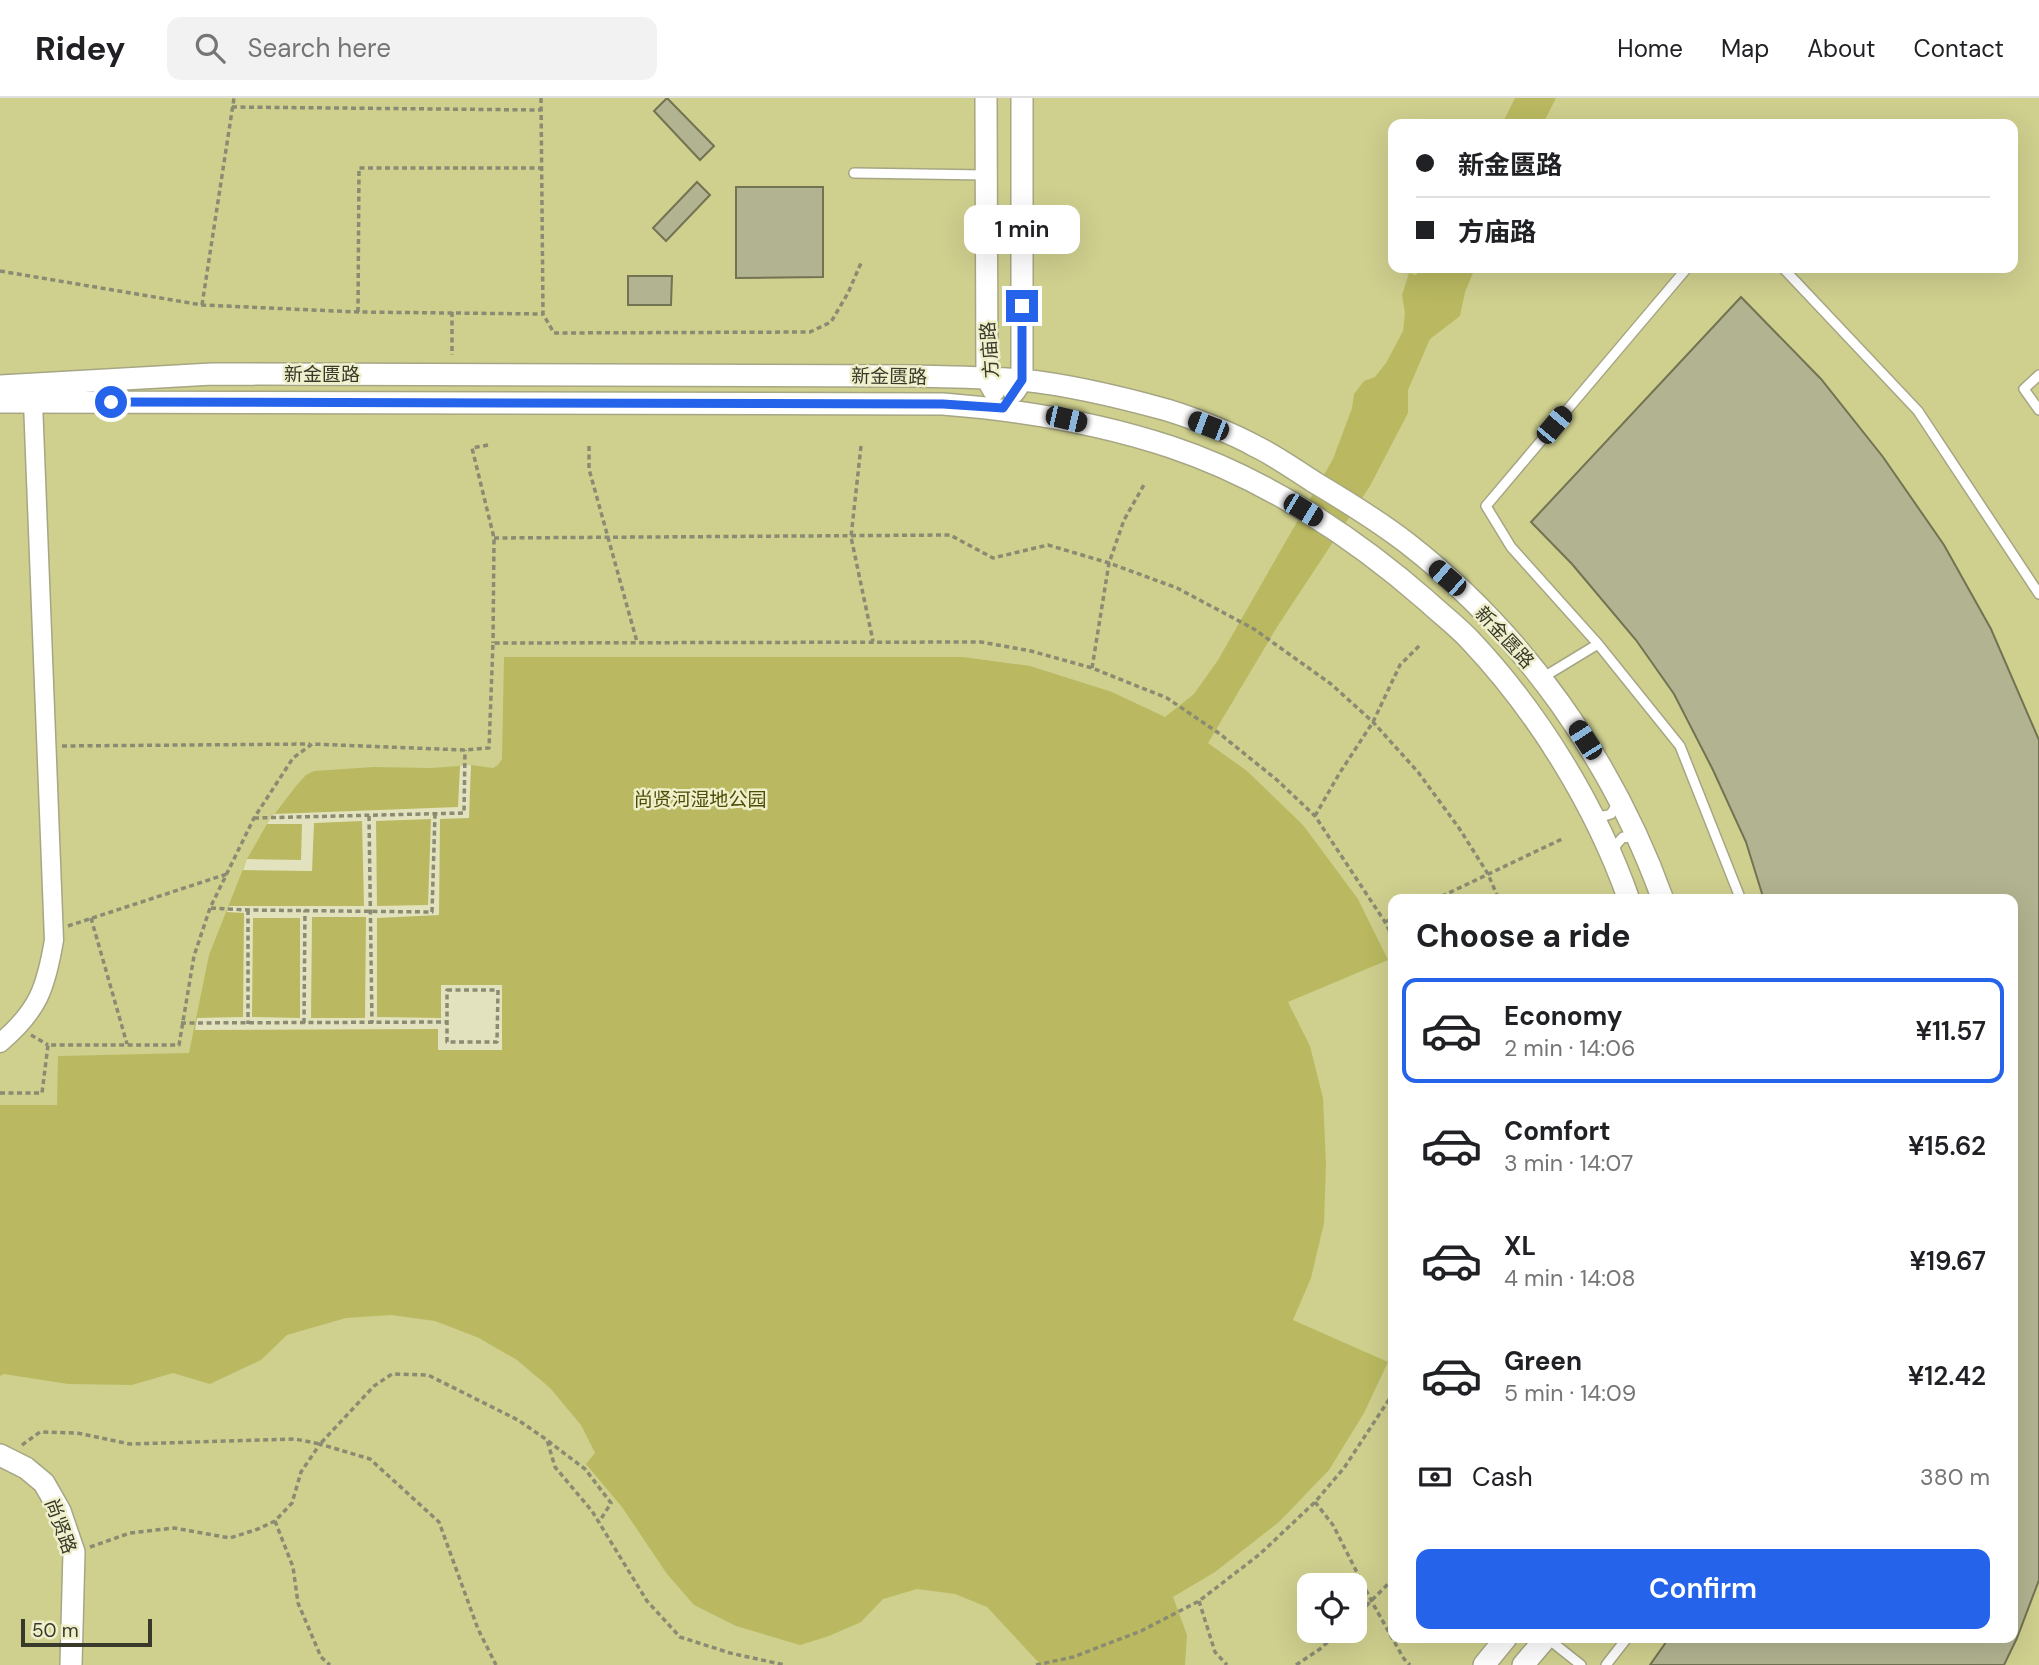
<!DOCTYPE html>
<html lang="en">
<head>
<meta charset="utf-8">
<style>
	:root { --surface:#fff; --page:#f2f2f2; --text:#202124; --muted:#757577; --line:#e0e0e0; --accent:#2563eb }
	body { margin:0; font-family:"DM Sans","Noto Sans SC",sans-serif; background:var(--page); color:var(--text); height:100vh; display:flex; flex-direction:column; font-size:26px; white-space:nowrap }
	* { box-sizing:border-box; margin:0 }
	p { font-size:23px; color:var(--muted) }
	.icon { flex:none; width:38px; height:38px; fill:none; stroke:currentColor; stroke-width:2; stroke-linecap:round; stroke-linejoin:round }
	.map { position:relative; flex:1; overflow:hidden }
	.details { position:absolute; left:1388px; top:796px; width:630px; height:749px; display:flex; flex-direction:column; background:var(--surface); border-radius:14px; box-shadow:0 7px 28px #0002 }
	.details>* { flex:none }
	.banner { position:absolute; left:1388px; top:21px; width:630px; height:154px; border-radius:14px; box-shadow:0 7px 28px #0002; display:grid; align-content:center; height:154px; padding:0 28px; background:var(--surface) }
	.fabs { position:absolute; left:1297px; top:1475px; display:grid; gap:14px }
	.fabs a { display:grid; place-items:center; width:70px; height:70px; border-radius:14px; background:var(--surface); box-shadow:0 7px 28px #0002; font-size:35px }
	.scale { position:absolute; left:21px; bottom:18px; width:131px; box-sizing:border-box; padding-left:7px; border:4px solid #38392a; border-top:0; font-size:19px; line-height:24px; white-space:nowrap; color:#38392a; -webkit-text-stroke:5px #eff0cb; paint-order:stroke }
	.end { position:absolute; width:32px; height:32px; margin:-16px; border:9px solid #2563eb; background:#fff; box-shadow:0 0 0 4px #fff }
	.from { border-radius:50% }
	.bubble { position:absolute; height:49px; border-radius:14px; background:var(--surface); box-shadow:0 7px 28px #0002; font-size:23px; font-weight:600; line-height:49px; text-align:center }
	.car { position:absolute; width:21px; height:42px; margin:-21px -10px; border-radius:9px; box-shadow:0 0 5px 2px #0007; background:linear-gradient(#222 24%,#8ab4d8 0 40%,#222 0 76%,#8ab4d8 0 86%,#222 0) }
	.banner b { display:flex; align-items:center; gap:24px; height:66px; font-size:26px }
	.banner b+b { border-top:2px solid var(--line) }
	.banner i { width:18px; height:18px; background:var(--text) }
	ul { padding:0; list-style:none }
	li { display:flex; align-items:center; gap:21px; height:105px; margin:0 14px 10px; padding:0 14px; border:4px solid transparent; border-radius:14px }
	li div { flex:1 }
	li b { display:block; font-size:26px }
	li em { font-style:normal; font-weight:600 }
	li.active { border-color:var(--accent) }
	li>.icon { width:63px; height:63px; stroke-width:1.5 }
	h2 { padding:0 28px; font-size:32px; line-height:84px }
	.pay { display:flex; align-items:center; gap:18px; height:77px; padding:0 28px; font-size:26px }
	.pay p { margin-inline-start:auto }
	.cta { display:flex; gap:14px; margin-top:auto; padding:14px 28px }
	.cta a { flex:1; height:80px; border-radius:14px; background:var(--accent); color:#fff; font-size:28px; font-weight:600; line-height:80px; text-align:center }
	header { display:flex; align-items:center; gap:42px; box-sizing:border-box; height:98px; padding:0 35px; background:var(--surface); border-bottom:2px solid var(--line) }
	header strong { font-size:33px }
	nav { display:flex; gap:38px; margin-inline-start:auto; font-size:24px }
	.search { width:490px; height:63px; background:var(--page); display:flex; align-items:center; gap:18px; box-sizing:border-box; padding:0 24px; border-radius:14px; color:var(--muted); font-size:26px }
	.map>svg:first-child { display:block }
	.green { fill:#cfd08e; fill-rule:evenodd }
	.water { fill:#bab961 }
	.pier { fill:#e2e3be; fill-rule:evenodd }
	.building { fill:#b2b390; stroke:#727352; stroke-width:2 }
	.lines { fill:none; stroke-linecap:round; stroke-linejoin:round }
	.service-casing { stroke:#a6a684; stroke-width:12 }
	.minor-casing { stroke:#a6a684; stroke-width:21 }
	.tertiary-casing { stroke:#a6a684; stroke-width:24 }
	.path { stroke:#8a8b72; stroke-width:3.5; stroke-dasharray:5 3.5; stroke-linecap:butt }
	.service { stroke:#fff; stroke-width:9 }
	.minor { stroke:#fff; stroke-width:18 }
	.tertiary { stroke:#fff; stroke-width:21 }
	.route { stroke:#2563eb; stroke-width:9 }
	.labels { text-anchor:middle; stroke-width:5; stroke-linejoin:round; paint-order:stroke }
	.street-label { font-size:19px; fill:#38392a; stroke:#eff0cb }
	.park-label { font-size:19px; fill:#4e4d06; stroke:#eff0cb }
</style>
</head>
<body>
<header>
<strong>Ridey</strong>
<div class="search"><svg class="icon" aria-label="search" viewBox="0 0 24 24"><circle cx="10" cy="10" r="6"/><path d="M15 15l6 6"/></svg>Search here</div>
<nav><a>Home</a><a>Map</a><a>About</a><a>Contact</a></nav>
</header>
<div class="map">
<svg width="2039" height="1567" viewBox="0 0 2039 1567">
	<rect width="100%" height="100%" fill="#e2e3be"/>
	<path class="green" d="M0,0H2039V1567H0ZM1393,26H2012V170H1393ZM1393,802H2012V1540H1393ZM1309,1488H1354V1533H1309Z"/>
	<path class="water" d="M1515,0H1556L1543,26H1502Z
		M1421,170H1475L1465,194L1460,218L1430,241L1408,292V315L1370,388L1277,529L1208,645L1247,673L1303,727L1358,801L1388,862L1288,904L1310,948L1323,1000L1326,1066L1324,1125L1311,1180L1293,1222L1388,1264L1364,1315L1329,1372L1279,1424L1215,1474L1173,1499L1187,1537L1185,1567H1041L987,1509L955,1496L917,1491L883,1501L861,1524L829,1538L800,1547L736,1528L694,1507L667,1476L622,1409L586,1366L595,1355L581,1327L550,1290L517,1262L479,1240L435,1223L391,1217L346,1220L287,1237L261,1262L210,1286L173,1275L132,1287L68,1286L4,1276L0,1278V1007H57L58,958L189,955L209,857L247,761L267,726L296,688L306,677L314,673L373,669L432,670L471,667L493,670L498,667L502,661L504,559H963L1030,568L1112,594L1165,619L1194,596L1218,562L1333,361L1352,310L1354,296L1364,283L1375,279L1386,265L1403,233L1405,215L1402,197L1409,175L1416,177Z"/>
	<path class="pier" d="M471,667L469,720L440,721L439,817L377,820V919L441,920V887H502V952H438V931L195,932L197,920L243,919L244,815L227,814L229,808H364L362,723L314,725L312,773L243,772L247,761L301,762L302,726H267L274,716L458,709L460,668ZM431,721L428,807L377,808L376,723ZM312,819H366L365,920H311ZM253,820H300V920L252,919Z"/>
	<path class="building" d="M667,0L714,48L700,62L654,13Z
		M697,84L710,97L666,143L653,130Z
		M736,89H823V179L736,180Z
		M628,178H672L671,207H628Z
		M1741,199L1821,281L1883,359L1944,447L1991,531L2039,642V1482L2017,1540L2004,1567H1650L1669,1540H2012V802H1764L1746,744L1713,672L1674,596L1636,542L1572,466L1531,424Z"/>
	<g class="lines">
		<defs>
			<path id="service" d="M854,75L986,77
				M1687,170L1486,408L1511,449L1598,546L1680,648L1741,802
				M1783,170L1918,313L2039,496
				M2039,277L2024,291L2039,312
				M1542,580L1598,546
				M1593,717L1604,718L1611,716L1617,706
				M1614,757L1616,747L1623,739L1632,740L1637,743
				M1547,1540L1581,1567
				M1606,1567L1627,1540"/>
			<path id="minor" d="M0,945C38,913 46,890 54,842L33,304"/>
			<path id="tertiary" d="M986,0L987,281L994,293
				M0,288L212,276L916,278C951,279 987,279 1022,282C1071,287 1120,299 1167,312C1193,320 1232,335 1255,348C1276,358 1295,372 1314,384C1346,403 1377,422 1407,445C1524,536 1613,663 1663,802
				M1014,294L1022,282V0
				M0,304L943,306C1021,312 1096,324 1171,349C1264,380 1353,438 1427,503C1441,516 1457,528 1470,542C1538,614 1596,708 1629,802
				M0,1357L26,1370L44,1385L60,1413L74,1454L71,1567
				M1484,1567L1506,1540
				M1523,1567L1546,1540"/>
		</defs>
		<use href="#service" class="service-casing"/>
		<use href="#minor" class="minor-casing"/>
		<use href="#tertiary" class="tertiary-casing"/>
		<path class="path" d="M541,0L543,216L554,235L810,234L831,224L848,195L861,165
			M232,9L541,12
			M0,173L202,207L358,214L543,216
			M202,207L234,0
			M358,214L359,70H542
			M452,214V257
			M488,347L472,350L494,440L493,545
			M589,348V371L637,544
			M861,348L851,439L873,543
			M494,440L950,437L993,460L1048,447L1109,465L1177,490L1254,531L1331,586L1373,624L1418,674L1459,730L1488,776L1499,802
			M1092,570L1109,465L1124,422L1145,385
			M62,648L310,646
			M369,718L372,925
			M1315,718L1339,676L1373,624L1400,567L1421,546
			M254,720L464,715L465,652
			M1434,802L1564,740
			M211,810L248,812L432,814L435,716
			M248,812V926
			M91,820L127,946
			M1385,824L1393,820
			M68,828L227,776
			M447,892H498L497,944H447Z
			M181,925L448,924
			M304,925L305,812
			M31,937L48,947
			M0,995H42L48,947H179L194,858L210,810L254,720L293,660L312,646L465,652L489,650L493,545L981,544L1031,553L1092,570L1167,600L1220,636L1277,682L1315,718L1385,824L1393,840
			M548,1343L585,1371L611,1405L599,1424
			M22,1347L40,1334L77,1335L130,1346L295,1341L320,1346L374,1288L392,1276L428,1277L518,1322L547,1342L555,1369L592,1413L647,1503L680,1539L730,1555L785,1567
			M1315,1404L1333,1427L1372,1504L1404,1561L1410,1567
			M275,1423L293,1469L298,1505L321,1559L330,1567
			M90,1449L130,1435L174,1430L230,1440L258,1431L275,1423L292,1405L301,1374L320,1346L370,1361L439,1424L478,1531L496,1567
			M1199,1503L1215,1554L1227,1567
			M1354,1520L1393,1481
			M1036,1567L1073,1559L1141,1533L1199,1503L1260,1456L1315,1404L1344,1370L1390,1300L1393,1292
			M1296,1567L1320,1551L1340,1533"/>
		<use href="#service" class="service"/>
		<use href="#minor" class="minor"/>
		<use href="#tertiary" class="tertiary"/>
	</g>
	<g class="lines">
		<path class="route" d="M111,304L943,306L1003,310L1022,282V208"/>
	</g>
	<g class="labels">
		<g class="street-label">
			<text transform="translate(989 252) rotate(-94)" y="7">方庙路</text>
			<text x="322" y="283">新金匮路</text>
			<text transform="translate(889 278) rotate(1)" y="7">新金匮路</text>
			<text transform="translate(1505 539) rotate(47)" y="7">新金匮路</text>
			<text transform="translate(61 1428) rotate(70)" y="7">尚贤路</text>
		</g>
		<g class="park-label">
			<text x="700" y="708">尚贤河湿地公园</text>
		</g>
	</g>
</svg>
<div class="fabs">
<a><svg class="icon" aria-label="locate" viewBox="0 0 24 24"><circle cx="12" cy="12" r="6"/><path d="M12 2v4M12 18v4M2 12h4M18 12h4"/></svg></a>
</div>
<div class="scale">50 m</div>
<i class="end from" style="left:111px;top:304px"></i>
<i class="end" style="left:1022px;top:208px"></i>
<div class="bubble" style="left:964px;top:107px;width:116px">1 min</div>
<i class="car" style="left:1066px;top:321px;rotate:103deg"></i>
<i class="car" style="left:1554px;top:327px;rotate:40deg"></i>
<i class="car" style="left:1208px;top:328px;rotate:291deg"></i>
<i class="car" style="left:1303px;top:412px;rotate:121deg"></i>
<i class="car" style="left:1447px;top:480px;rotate:311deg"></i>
<i class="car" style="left:1585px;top:642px;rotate:327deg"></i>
<div class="banner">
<b><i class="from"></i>新金匮路</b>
<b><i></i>方庙路</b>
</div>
<section class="details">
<h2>Choose a ride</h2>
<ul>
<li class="active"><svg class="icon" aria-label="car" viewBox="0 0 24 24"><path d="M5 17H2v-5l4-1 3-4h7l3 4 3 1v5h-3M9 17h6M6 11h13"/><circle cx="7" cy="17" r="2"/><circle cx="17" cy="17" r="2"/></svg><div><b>Economy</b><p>2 min · 14:06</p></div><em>¥11.57</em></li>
<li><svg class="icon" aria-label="car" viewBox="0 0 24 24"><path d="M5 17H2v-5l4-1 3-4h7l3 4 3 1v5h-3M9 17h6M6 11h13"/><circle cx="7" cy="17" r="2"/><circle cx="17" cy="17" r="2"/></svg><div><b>Comfort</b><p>3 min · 14:07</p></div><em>¥15.62</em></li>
<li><svg class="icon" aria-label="car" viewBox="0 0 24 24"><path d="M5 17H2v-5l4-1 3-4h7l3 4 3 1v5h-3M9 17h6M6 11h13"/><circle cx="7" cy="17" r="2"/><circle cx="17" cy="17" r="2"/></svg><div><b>XL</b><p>4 min · 14:08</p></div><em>¥19.67</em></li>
<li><svg class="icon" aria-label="car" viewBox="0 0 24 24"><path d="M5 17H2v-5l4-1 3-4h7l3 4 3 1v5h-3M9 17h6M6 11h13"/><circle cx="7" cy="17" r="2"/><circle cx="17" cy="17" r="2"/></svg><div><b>Green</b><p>5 min · 14:09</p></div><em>¥12.42</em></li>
</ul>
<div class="pay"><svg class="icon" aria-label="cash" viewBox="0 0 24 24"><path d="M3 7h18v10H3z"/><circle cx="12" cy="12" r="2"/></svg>Cash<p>380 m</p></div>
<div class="cta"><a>Confirm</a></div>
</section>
</div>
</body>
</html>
